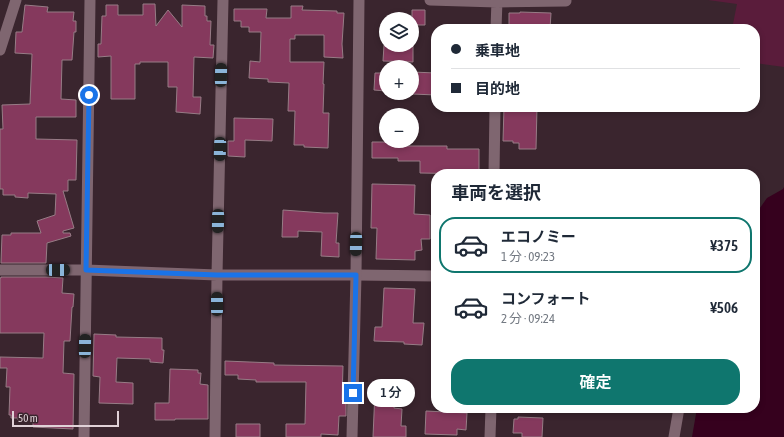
<!DOCTYPE html>
<html lang="ja">
<head>
<meta charset="utf-8">
<style>
	:root { --surface:#fff; --page:#f2f2f3; --text:#1f2937; --muted:#747a83; --line:#e0e1e3; --accent:#0f766e }
	body { margin:0; font-family:"Asap Condensed","Noto Sans JP",sans-serif; background:var(--page); color:var(--text); height:100vh; display:flex; flex-direction:column; font-size:15px; white-space:nowrap }
	* { box-sizing:border-box; margin:0 }
	p { font-size:13px; color:var(--muted) }
	.icon { flex:none; width:22px; height:22px; fill:none; stroke:currentColor; stroke-width:2; stroke-linecap:round; stroke-linejoin:round }
	.map { position:relative; flex:1; overflow:hidden }
	.sheet { position:absolute; left:431px; top:169px; width:329px; height:244px; display:flex; flex-direction:column; background:var(--surface); border-radius:16px; box-shadow:0 2px 6px #0003 }
	.sheet>* { flex:none }
	.guide { position:absolute; left:431px; top:24px; width:329px; height:88px; border-radius:16px; box-shadow:0 2px 6px #0003; display:grid; align-content:center; height:88px; padding:0 20px; background:var(--surface) }
	.controls { position:absolute; left:379px; top:12px; display:grid; gap:8px }
	.controls a { display:grid; place-items:center; width:40px; height:40px; border-radius:50%; background:var(--surface); box-shadow:0 2px 6px #0003; font-size:20px }
	.scale { position:absolute; left:12px; bottom:10px; width:107px; box-sizing:border-box; padding-left:4px; border:2px solid #e0d1d7; border-top:0; font-size:11px; line-height:14px; white-space:nowrap; color:#e0d1d7; -webkit-text-stroke:3px #3a252e; paint-order:stroke }
	.end { position:absolute; width:18px; height:18px; margin:-9px; border:5px solid #1a73e8; background:#fff; box-shadow:0 0 0 2px #fff }
	.from { border-radius:50% }
	.bubble { position:absolute; height:28px; border-radius:14px; background:var(--surface); box-shadow:0 2px 6px #0003; font-size:13px; font-weight:600; line-height:28px; text-align:center }
	.car { position:absolute; width:12px; height:24px; margin:-12px -6px; border-radius:5px; box-shadow:0 0 3px 1px #0007; background:linear-gradient(#222 24%,#8ab4d8 0 40%,#222 0 76%,#8ab4d8 0 86%,#222 0) }
	.guide b { display:flex; align-items:center; gap:14px; height:38px; font-size:15px }
	.guide b+b { border-top:1px solid var(--line) }
	.guide i { width:10px; height:10px; background:var(--text) }
	ul { padding:0; list-style:none }
	li { display:flex; align-items:center; gap:12px; height:56px; margin:0 8px 6px; padding:0 12px; border:2px solid transparent; border-radius:16px }
	li div { flex:1 }
	li b { display:block; font-size:15px }
	li em { font-style:normal; font-weight:600 }
	li.current { border-color:var(--accent) }
	li>.icon { width:36px; height:36px; stroke-width:1.5 }
	h2 { padding:0 20px; font-size:18px; line-height:48px }
	.cta { display:flex; gap:8px; margin-top:auto; padding:8px 20px }
	.cta a { flex:1; height:46px; border-radius:16px; background:var(--accent); color:#fff; font-size:16px; font-weight:600; line-height:46px; text-align:center }
	.map>svg:first-child { display:block }
	.green { fill:#5a1c3b }
	.water { fill:#36011e }
	.building { fill:#85395d; stroke:#977c86 }
	.lines { fill:none; stroke-linecap:round; stroke-linejoin:round }
	.minor { stroke:#7f6670; stroke-width:11 }
	.tertiary { stroke:#7f6670; stroke-width:11 }
	.route { stroke:#1a73e8; stroke-width:5 }
</style>
</head>
<body>
<div class="map">
<svg width="784" height="437" viewBox="0 0 784 437">
	<rect width="100%" height="100%" fill="#3a252e"/>
	<path class="green" d="M708,0H784V67L755,63V29H732L737,4Z"/>
	<path class="water" d="M784,187V437H692L697,408H755V235L757,212L767,198L783,189Z"/>
	<path class="building" d="M143,4H155L156,26L168,10L182,27V5L205,6V16H207V21H211L210,45H214L213,58L194,57L193,97H201L200,114L176,112L177,87H168V62H140V64H135V99H111V56L98,57V44H101L102,16H106V5H118V15H143Z
		M25,5L48,7L47,12H74L73,21H76V32H74L72,60H62L61,99L76,100V117H36V139L77,140L76,180H68V191H63L74,228L63,231V233H70L71,236L47,243L46,263H1L2,235H11V233H41L37,221L55,215L56,194L28,193V198L15,197V195H3V189H0V129H3L2,105L30,104L32,54L15,53L16,32H22Z
		M291,6H303L302,10L337,11V13H344L342,44L343,58L324,57V35H295V39H290V62H324L323,84H324L323,113H329L328,148L304,147V145H294L295,111H288L289,83L268,82V79L249,78L250,61L260,62L261,32H249V27H241V21H234V9H267L266,18H291Z
		M412,10H425V25H412Z
		M520,12L551,13L550,29L509,28V13H520Z
		M384,45H413V62L383,61Z
		M412,72L436,73V95L412,94Z
		M375,73H386V91L374,90Z
		M504,107H537L536,149H519V143H513V141H503Z
		M234,118L273,119L272,141L245,140V157L228,156V141H234Z
		M372,142H395V146H447V149H479V174L420,173V161H398V158H372Z
		M372,184L415,185L414,214L430,215V239H421L422,250L415,251V260L376,259L377,228H371Z
		M283,210L324,213H338L336,243H339V257L321,256L322,232L298,231V237H282Z
		M1,277H46L63,278L62,293L74,294L73,307H72L70,341H64L63,373L74,374L73,429L33,427V420H18V418H11V415H9L10,387H6L7,368H0V357L43,358L44,333H0V278H1Z
		M384,288L415,289L413,323H424L422,345L404,344V342L374,341L375,327H382Z
		M94,334L116,335V337L162,338V350H164L163,363L150,362V359L117,358L116,382L133,383V404L99,403L100,377L93,376Z
		M225,361L274,363V365L343,366L342,400L346,401V416H339L338,435L321,434V437H286V424H305L306,382H256V380L238,379V375H225Z
		M170,369L198,370V373H201L200,384L208,385V419H175V420H155V403H169Z
		M377,381L395,382L394,408L402,409L401,426H406V437H373L375,391H377Z
		M426,411L467,413L466,430L457,429V435L425,434Z
		M518,417L543,418L542,437H522V433H513L514,419H518Z
		M236,424H260V437H236Z"/>
	<g class="lines">
		<path class="minor" d="M430,0L497,2L566,1
			M496,29L497,0
			M0,50L16,0
			M494,174L495,107
			M0,270H86L217,275H356L436,276
			M84,437L90,0
			M215,437L217,275L223,0
			M490,437L491,408
			M674,437L679,408"/>
		<path class="tertiary" d="M352,437L356,275L359,0"/>
	</g>
	<g class="lines">
		<path class="route" d="M89,95L86,270L217,275H356L353,393"/>
	</g>
</svg>
<div class="controls">
<a><svg class="icon" aria-label="layers" viewBox="0 0 24 24"><path d="M12 4l9 5-9 5-9-5zM3 14l9 5 9-5"/></svg></a>
<a>+</a>
<a>−</a>
</div>
<div class="scale">50 m</div>
<i class="end from" style="left:89px;top:95px"></i>
<i class="end" style="left:353px;top:393px"></i>
<div class="bubble" style="left:367px;top:379px;width:48px">1 分</div>
<i class="car" style="left:221px;top:75px;rotate:1deg"></i>
<i class="car" style="left:220px;top:149px;rotate:182deg"></i>
<i class="car" style="left:218px;top:221px;rotate:181deg"></i>
<i class="car" style="left:356px;top:244px;rotate:181deg"></i>
<i class="car" style="left:58px;top:270px;rotate:90deg"></i>
<i class="car" style="left:217px;top:304px;rotate:0deg"></i>
<i class="car" style="left:85px;top:346px;rotate:1deg"></i>
<div class="guide">
<b><i class="from"></i>乗車地</b>
<b><i></i>目的地</b>
</div>
<section class="sheet">
<h2>車両を選択</h2>
<ul>
<li class="current"><svg class="icon" aria-label="car" viewBox="0 0 24 24"><path d="M5 17H2v-5l4-1 3-4h7l3 4 3 1v5h-3M9 17h6M6 11h13"/><circle cx="7" cy="17" r="2"/><circle cx="17" cy="17" r="2"/></svg><div><b>エコノミー</b><p>1 分 · 09:23</p></div><em>¥375</em></li>
<li><svg class="icon" aria-label="car" viewBox="0 0 24 24"><path d="M5 17H2v-5l4-1 3-4h7l3 4 3 1v5h-3M9 17h6M6 11h13"/><circle cx="7" cy="17" r="2"/><circle cx="17" cy="17" r="2"/></svg><div><b>コンフォート</b><p>2 分 · 09:24</p></div><em>¥506</em></li>
</ul>
<div class="cta"><a>確定</a></div>
</section>
</div>
</body>
</html>
